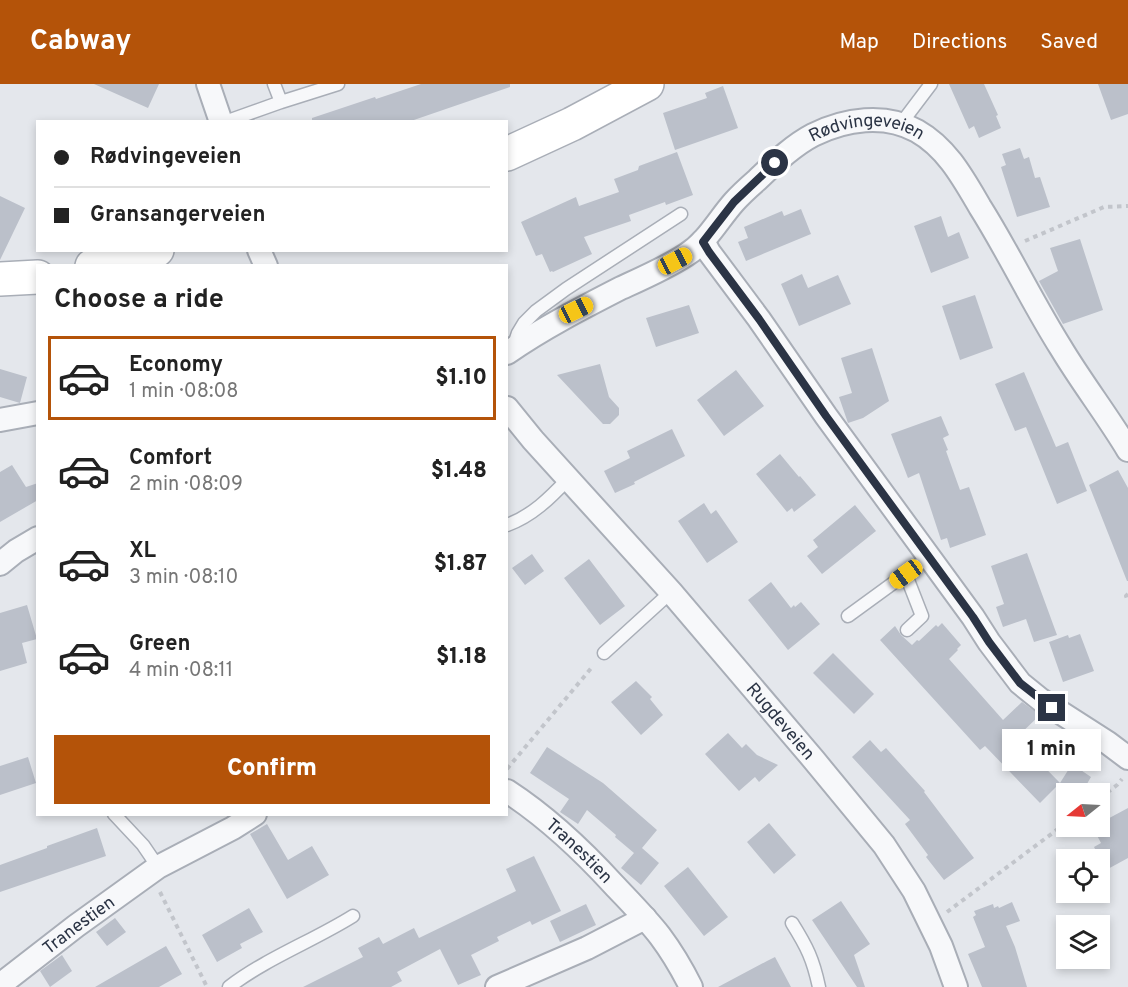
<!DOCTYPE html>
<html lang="en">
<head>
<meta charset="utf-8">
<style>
	:root { --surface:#fff; --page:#f2f2f2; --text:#222; --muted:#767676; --line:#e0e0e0; --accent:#b45309 }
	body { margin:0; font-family:Overpass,sans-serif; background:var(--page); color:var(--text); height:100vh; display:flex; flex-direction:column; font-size:22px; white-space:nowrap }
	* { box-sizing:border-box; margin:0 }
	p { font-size:20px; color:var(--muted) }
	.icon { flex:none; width:33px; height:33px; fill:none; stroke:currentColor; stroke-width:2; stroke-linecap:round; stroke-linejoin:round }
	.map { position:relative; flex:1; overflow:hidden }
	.sheet { position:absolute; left:36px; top:180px; width:472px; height:552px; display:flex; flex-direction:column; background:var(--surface); border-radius:0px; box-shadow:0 3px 9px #0003 }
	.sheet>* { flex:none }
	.top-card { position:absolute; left:36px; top:36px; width:472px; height:132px; border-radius:0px; box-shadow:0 3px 9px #0003; display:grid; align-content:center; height:132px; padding:0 18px; background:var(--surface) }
	.needle { width:39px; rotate:252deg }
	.fabs { position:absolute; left:1056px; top:699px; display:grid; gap:12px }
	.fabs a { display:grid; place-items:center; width:54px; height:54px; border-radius:0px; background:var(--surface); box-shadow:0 3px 9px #0003; font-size:30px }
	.end { position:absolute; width:27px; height:27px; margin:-14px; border:8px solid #2b3445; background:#fff; box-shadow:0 0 0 3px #fff }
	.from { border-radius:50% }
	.bubble { position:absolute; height:42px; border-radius:0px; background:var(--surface); box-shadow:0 3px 9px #0003; font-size:20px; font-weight:800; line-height:42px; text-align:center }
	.car { position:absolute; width:18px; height:36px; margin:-18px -9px; border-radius:8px; box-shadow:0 0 4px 2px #0007; background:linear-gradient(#f5c518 24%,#345 0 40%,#f5c518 0 76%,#345 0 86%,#f5c518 0) }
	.top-card b { display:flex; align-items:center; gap:21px; height:57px; font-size:22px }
	.top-card b+b { border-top:2px solid var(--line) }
	.top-card i { width:15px; height:15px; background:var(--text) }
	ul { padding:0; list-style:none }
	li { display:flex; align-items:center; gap:18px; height:84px; margin:0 12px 9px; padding:0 6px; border:3px solid transparent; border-radius:0px }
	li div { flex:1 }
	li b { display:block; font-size:22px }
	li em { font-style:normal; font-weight:800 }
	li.selected { border-color:var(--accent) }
	li>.icon { width:54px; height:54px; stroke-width:1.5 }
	h2 { padding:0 18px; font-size:27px; line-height:72px }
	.primary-button { display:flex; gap:12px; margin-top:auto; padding:12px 18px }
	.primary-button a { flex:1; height:69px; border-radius:0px; background:var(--accent); color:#fff; font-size:24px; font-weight:800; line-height:69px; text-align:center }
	header { display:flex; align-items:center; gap:36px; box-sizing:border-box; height:84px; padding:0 30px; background:var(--accent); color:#fff }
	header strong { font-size:28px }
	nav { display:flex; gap:33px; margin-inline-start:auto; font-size:21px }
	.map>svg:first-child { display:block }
	.building { fill:#bbc0ca }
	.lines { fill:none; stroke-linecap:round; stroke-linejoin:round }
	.lane-casing { stroke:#a9aeb7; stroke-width:15 }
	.street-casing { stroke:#a9aeb7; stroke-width:26 }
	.secondary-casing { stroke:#a9aeb7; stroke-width:36 }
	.path { stroke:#c2c5cb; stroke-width:4; stroke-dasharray:4.5 4.5; stroke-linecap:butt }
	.lane { stroke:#f7f8fa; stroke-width:12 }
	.street { stroke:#f7f8fa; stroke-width:22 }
	.secondary { stroke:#fff; stroke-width:33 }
	.route { stroke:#2b3445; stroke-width:8 }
	.labels { text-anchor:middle; stroke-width:6; stroke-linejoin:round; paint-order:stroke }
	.street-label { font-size:18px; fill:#2b3445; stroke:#f4f6f9 }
</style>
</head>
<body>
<header>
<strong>Cabway</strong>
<nav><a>Map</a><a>Directions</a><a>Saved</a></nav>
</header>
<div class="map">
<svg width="1128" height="903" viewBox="0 0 1128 903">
	<rect width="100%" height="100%" fill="#e4e7ec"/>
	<path class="building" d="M94,0H159L148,24Z
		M421,0H510V3L408,38H312V34L375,13L376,15Z
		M949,0H984L998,31L996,32L1001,44L979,54L974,42L969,45Z
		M1098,0H1128V30L1111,36Z
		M723,2L738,44L675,66L663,29L707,14L705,9Z
		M1020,64L1024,75L1029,73L1035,94L1040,93L1050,123L1017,133L1001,83L1006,81L1002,70Z
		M677,68L693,111L666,121L665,118L629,131L631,137L584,153L592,170L553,188L552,187L550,188L542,170L536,172L521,138L576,113L579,122L619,108L614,95L638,86L639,82Z
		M0,112L25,124L0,176Z
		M801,125L811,150L746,177L738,158L748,154L744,143L782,127L784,132Z
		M941,132L948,153L959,148L969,174L931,189L914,142Z
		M1080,155L1103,226L1063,240L1039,197L1058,187L1050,164Z
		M802,190L808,204L838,191L851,220L799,242L781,200Z
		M975,211L993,264L960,276L942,222Z
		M689,221L699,249L656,263L646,234Z
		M872,264L889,317L863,334L848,339L839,313L852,309L841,274Z
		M600,280L609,313L619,324V331L610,340H603L557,291Z
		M0,285L27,293L20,319L0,313Z
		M736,286L764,322L724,352L697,316Z
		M1024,288L1056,363L1068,358L1087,407L1057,420L1026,343L1015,347L995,300Z
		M941,332L949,351L943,354L948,366L946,367L960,406L969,403L986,451L950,464L947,454L941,456L919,389L908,394L891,350Z
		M672,345L685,372L634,398L635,400L615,409L604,387L630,374L627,367Z
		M780,370L799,393L800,392L816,411L794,428L792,424L787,428L756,390Z
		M12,381L26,403L38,399V416L0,438V388Z
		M1118,386L1128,404V497H1127L1089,401Z
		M704,419L711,430L716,426L738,458L707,479L678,437Z
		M855,421L876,447L822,490L807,472L818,463L813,456Z
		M1027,469L1057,551L1034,558L1026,535L1003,543L996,523L1004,520L991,482Z
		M532,470L544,487L525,501L512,484Z
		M589,475L625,522L600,541L564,494Z
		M771,498L791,524L794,521L795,523L801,518L820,540L788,566L748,516Z
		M27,521L37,555L22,559L27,579L0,587V529Z
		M942,539L961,561L957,565L958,566L949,575L1003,636L1022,618L1040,631L1016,654L1060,699L1072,680L1091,693L1081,710H1066L1057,703L1058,701L1040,719L985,662L980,666L880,556L895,542L901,551L912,561L917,556L919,557L936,541L938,543Z
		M1080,550L1094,587L1063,598L1049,558L1068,551L1069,554Z
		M833,569L874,610L854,630L813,589Z
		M636,597L652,613L650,615L663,631L641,651L611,618Z
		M728,649L742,664L746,660L757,671L778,681L759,698L755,693L739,707L705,670Z
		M870,656L881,668L886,664L925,707L924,708L974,774L944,796L926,773L928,771L905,740L910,736L852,673Z
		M547,663L603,699L657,746L642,764L659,779L641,801L621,784L634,769L615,753L616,751L587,726L578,740L560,728L569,715L530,689Z
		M28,673L36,699L0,711V682Z
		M1128,724V774L1106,786L1094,763L1101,759L1092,742H1100V739Z
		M769,739L796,771L774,790L747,758Z
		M267,740L288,776L312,762L329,791L287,815L250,750Z
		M97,744L106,772L0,808V781L47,764V762Z
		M534,772L561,827L532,841L530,837L497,853L499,857L471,871L481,891L458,901L440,865L397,888L402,897L391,903H303L363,873L358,864L379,853L383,860L414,844L419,854L516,807L506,785Z
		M688,783L728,833L704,852L664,802Z
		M841,817L870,860L854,871L865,903H857L812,836Z
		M1012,818L1020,837L1006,842L1015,863L1027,903H982L968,870L985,863L973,833L976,831L974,827L993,820L994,824L998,822L999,824Z
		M586,820L596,841L560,858L550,837Z
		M249,824L263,848L240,860L242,864L217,878L202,851Z
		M115,834L126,848L107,862L96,848Z
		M166,862L182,890L159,903H95Z
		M62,871L72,887L50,903L40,887Z
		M775,873L791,903H718L767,877Z"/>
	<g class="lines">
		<defs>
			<path id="lane" d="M274,0L281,18
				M225,38L281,18L338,0
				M900,41L931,0
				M514,261L518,249L524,239L536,227L566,205L681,130
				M507,441C532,432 550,414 568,395
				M906,491L922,532L907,546
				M848,532L929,473
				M604,569L671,508
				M114,730L143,761L158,783
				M792,839C807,863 813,875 819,903
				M229,903C267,874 313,857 353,832"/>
			<g id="street">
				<path d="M208,0L221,38"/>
				<path d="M703,157L709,168L759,235L826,332L973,533L989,558L1020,599L1041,616L1108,659L1128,674"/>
				<path d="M259,166L266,182"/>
				<path id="s1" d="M507,269C543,244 582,224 621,204C643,194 666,184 686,171C707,158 718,136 734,118C741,110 749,103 757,96C774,80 792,62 813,51C845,35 885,29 917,47C947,64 963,94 980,123C1009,169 1032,218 1061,264C1082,299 1107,331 1128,366"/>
				<path id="s2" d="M507,324L533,356L671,508L814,676L884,761L914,807L941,862L956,903"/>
				<path d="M0,336L38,329"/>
				<path d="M0,480L16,467L38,454"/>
				<path id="s3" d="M507,707C547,733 582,766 614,801C630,818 646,834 660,852C672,868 682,885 691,903"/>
				<path id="s4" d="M0,901L76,842L158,783L233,744L255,730"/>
				<path d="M497,903L587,864L645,834"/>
			</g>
			<path id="secondary" d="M507,70L572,40L647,0
				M92,182L157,166
				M0,195L38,193"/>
		</defs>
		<use href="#lane" class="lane-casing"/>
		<use href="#street" class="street-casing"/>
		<use href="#secondary" class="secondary-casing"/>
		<path class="path" d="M1025,157L1104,123L1128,122
			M1128,510L1126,512L1128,517
			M507,685L593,582
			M1100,714L1117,701L1122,695
			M160,808L207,903
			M947,828L1066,739"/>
		<use href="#lane" class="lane"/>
		<use href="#street" class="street"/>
		<use href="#secondary" class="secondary"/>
	</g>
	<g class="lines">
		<path class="route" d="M775,79L734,118L703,158L709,168L759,235L826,332L973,533L989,558L1020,599L1052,624"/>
	</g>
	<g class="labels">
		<g class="street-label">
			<text dy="6" stroke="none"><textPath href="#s1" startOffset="436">Rødvingeveien</textPath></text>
			<text dy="6" stroke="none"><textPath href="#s2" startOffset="416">Rugdeveien</textPath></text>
			<text dy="6" stroke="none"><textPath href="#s3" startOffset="94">Tranestien</textPath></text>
			<text dy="6" stroke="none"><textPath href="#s4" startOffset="99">Tranestien</textPath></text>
		</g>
	</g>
</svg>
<div class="fabs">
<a><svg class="needle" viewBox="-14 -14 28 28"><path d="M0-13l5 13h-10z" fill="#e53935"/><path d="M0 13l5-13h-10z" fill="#767676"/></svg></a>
<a><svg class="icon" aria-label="locate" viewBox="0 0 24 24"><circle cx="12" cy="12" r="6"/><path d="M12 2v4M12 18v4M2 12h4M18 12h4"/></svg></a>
<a><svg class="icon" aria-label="layers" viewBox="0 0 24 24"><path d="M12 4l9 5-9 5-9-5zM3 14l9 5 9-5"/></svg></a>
</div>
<i class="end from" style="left:775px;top:79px"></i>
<i class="end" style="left:1052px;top:624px"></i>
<div class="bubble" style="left:1002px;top:645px;width:99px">1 min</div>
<i class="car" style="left:675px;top:177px;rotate:62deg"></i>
<i class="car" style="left:576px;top:226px;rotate:64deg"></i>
<i class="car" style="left:906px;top:490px;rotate:234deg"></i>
<div class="top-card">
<b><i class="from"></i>Rødvingeveien</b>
<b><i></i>Gransangerveien</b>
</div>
<section class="sheet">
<h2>Choose a ride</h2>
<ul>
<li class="selected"><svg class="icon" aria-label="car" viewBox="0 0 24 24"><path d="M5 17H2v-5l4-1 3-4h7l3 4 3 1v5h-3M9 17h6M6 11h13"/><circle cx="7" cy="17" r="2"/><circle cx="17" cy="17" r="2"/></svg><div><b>Economy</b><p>1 min · 08:08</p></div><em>$1.10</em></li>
<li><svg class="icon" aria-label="car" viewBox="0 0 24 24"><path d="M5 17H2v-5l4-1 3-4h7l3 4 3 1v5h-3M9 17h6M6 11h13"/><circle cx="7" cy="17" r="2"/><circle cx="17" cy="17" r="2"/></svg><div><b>Comfort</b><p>2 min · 08:09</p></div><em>$1.48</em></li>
<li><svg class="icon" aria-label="car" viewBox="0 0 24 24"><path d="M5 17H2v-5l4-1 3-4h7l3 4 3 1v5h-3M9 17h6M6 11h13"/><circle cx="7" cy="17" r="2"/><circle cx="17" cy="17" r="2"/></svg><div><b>XL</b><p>3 min · 08:10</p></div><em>$1.87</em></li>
<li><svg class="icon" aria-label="car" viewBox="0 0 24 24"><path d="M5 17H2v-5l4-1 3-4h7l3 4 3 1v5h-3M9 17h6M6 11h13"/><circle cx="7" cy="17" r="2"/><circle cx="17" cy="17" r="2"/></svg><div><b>Green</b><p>4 min · 08:11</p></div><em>$1.18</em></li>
</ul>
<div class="primary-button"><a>Confirm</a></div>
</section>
</div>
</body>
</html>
